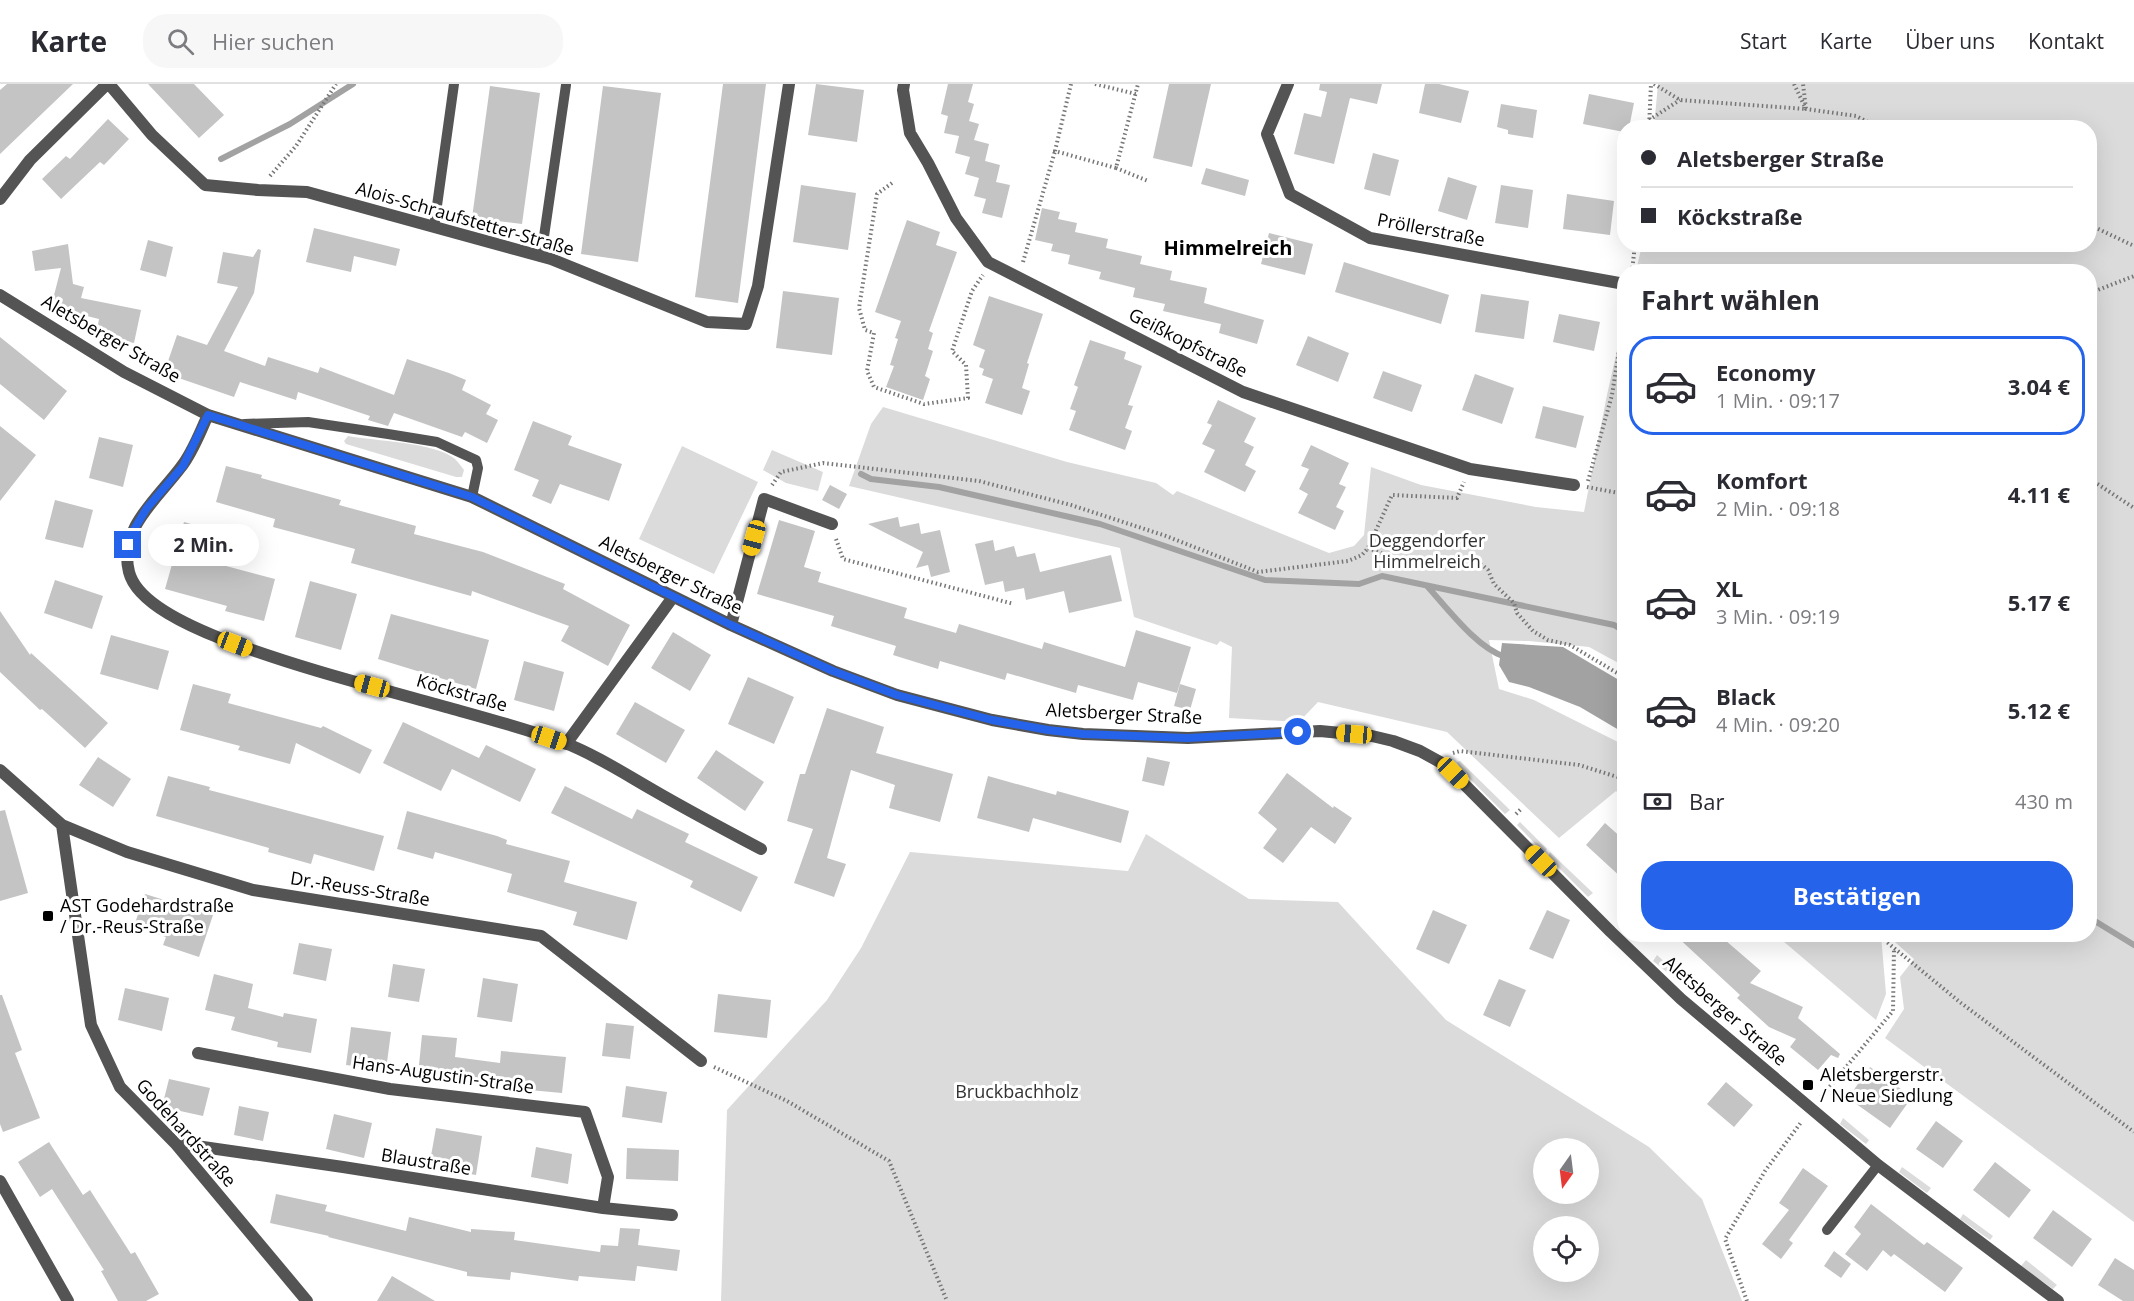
<!DOCTYPE html>
<html lang="de">
<head>
<meta charset="utf-8">
<style>
	:root { --surface:#fff; --page:#f7f7f7; --text:#2b2b33; --muted:#7c7c81; --line:#e1e1e2; --accent:#2563eb }
	body { margin:0; font-family:"Open Sans",sans-serif; background:var(--page); color:var(--text); height:100vh; display:flex; flex-direction:column; font-size:22px; white-space:nowrap }
	* { box-sizing:border-box; margin:0 }
	p { font-size:20px; color:var(--muted) }
	.icon { flex:none; width:33px; height:33px; fill:none; stroke:currentColor; stroke-width:2; stroke-linecap:round; stroke-linejoin:round }
	.map { position:relative; flex:1; overflow:hidden }
	.panel { position:absolute; left:1617px; top:180px; width:480px; height:678px; display:flex; flex-direction:column; background:var(--surface); border-radius:24px; box-shadow:0 6px 24px #0002 }
	.panel>* { flex:none }
	.guide { position:absolute; left:1617px; top:36px; width:480px; height:132px; border-radius:24px; box-shadow:0 6px 24px #0002; display:grid; align-content:center; height:132px; padding:0 24px; background:var(--surface) }
	.needle { width:39px; rotate:194deg }
	.fabs { position:absolute; left:1533px; top:1054px; display:grid; gap:12px }
	.fabs a { display:grid; place-items:center; width:66px; height:66px; border-radius:50%; background:var(--surface); box-shadow:0 6px 24px #0002; font-size:30px }
	.end { position:absolute; width:27px; height:27px; margin:-14px; border:8px solid #2563eb; background:#fff; box-shadow:0 0 0 3px #fff }
	.from { border-radius:50% }
	.bubble { position:absolute; height:42px; border-radius:21px; background:var(--surface); box-shadow:0 6px 24px #0002; font-size:20px; font-weight:700; line-height:42px; text-align:center }
	.car { position:absolute; width:18px; height:36px; margin:-18px -9px; border-radius:8px; box-shadow:0 0 4px 2px #0007; background:linear-gradient(#f5c518 24%,#345 0 40%,#f5c518 0 76%,#345 0 86%,#f5c518 0) }
	.guide b { display:flex; align-items:center; gap:21px; height:57px; font-size:22px }
	.guide b+b { border-top:2px solid var(--line) }
	.guide i { width:15px; height:15px; background:var(--text) }
	ul { padding:0; list-style:none }
	li { display:flex; align-items:center; gap:18px; height:99px; margin:0 12px 9px; padding:0 12px; border:3px solid transparent; border-radius:24px }
	li div { flex:1 }
	li b { display:block; font-size:22px }
	li em { font-style:normal; font-weight:700 }
	li.on { border-color:var(--accent) }
	li>.icon { width:54px; height:54px; stroke-width:1.5 }
	h2 { padding:0 24px; font-size:27px; line-height:72px }
	.pay { display:flex; align-items:center; gap:15px; height:66px; padding:0 24px; font-size:22px }
	.pay p { margin-inline-start:auto }
	.primary-button { display:flex; gap:12px; margin-top:auto; padding:12px 24px }
	.primary-button a { flex:1; height:69px; border-radius:24px; background:var(--accent); color:#fff; font-size:24px; font-weight:700; line-height:69px; text-align:center }
	header { display:flex; align-items:center; gap:36px; box-sizing:border-box; height:84px; padding:0 30px; background:var(--surface); border-bottom:2px solid var(--line) }
	header strong { font-size:28px }
	nav { display:flex; gap:33px; margin-inline-start:auto; font-size:21px }
	.search { width:420px; height:54px; background:var(--page); display:flex; align-items:center; gap:15px; box-sizing:border-box; padding:0 21px; border-radius:24px; color:var(--muted); font-size:22px }
	.map>svg:first-child { display:block }
	.green { fill:#dbdbdb; fill-rule:evenodd }
	.water { fill:#a2a2a2 }
	.lines { fill:none; stroke-linecap:round; stroke-linejoin:round }
	.stream { stroke:#a2a2a2; stroke-width:6 }
	.building { fill:#c4c4c4 }
	.path { stroke:#767676; stroke-width:4; stroke-dasharray:1.5 3; stroke-linecap:butt }
	.lane { stroke:#545454; stroke-width:10 }
	.street { stroke:#545454; stroke-width:12 }
	.route { stroke:#2563eb; stroke-width:8 }
	.poi-dot { fill:#000; stroke:#fff; stroke-width:2 }
	.labels { text-anchor:middle; stroke-width:6; stroke-linejoin:round; paint-order:stroke }
	.street-label { font-size:18px; fill:#000; stroke:#fff }
	.park-label { font-size:18px; fill:#323232; stroke:#fff }
	.poi-label { font-size:18px; fill:#000; stroke:#fff; text-anchor:start }
	.neighbourhood-label { font-size:20px; font-weight:bold; fill:#000; stroke:#fff }
</style>
</head>
<body>
<header>
<strong>Karte</strong>
<div class="search"><svg class="icon" aria-label="search" viewBox="0 0 24 24"><circle cx="10" cy="10" r="6"/><path d="M15 15l6 6"/></svg>Hier suchen</div>
<nav><a>Start</a><a>Karte</a><a>Über uns</a><a>Kontakt</a></nav>
</header>
<div class="map">
<svg width="2134" height="1217" viewBox="0 0 2134 1217">
	<rect width="100%" height="100%" fill="#fff"/>
	<path class="green" d="M1658,0H2134V1138L1885,954L1904,925L1900,893L1914,875L1887,851L2090,850V188L1636,187L1642,161L2090,160V44L1654,43Z
		M1624,236V582L1589,563L1529,557L1489,556L1499,605L1534,616L1624,661V715L1616,707L1559,754L1447,648L1318,618L1299,638L1229,634L1232,563L1220,557L1217,561L1134,533L1120,464L849,402L871,340L883,323L1067,378L1156,399L1173,411L1177,407L1329,469L1354,462L1364,451L1371,383L1421,401L1536,423L1584,428L1607,311Z
		M348,352C374,357 435,358 455,375C458,378 461,382 464,386L462,393H456L346,360L344,357Z
		M682,362L758,398L714,490L639,455Z
		M772,366L823,388L818,407L786,399L763,386Z
		M1460,677L1510,726L1505,730L1460,685L1457,678Z
		M1520,738L1547,765L1544,769L1517,741Z
		M1146,750L1249,815L1338,818L1446,936L1649,1063L1702,1115L1742,1217H721L727,1026L827,916L861,864L910,768L1128,787ZM1544,1065H1588V1110H1544ZM1544,1143H1588V1188H1544Z
		M1550,768L1593,809L1588,813L1548,773Z
		M1776,851H1881L1886,910L1876,936Z
		M1657,871L1681,893L1678,897L1653,877Z
		M1843,1034L1869,1056L1866,1060L1840,1040Z
		M1902,1083L1931,1104L1927,1109L1899,1088Z
		M1963,1130L1993,1152L1990,1156L1960,1135Z
		M2026,1176L2057,1201L2053,1205L2021,1182Z"/>
	<path class="water" d="M1502,559L1563,563L1624,599V649L1580,623L1529,603L1509,598L1499,581Z"/>
	<g class="lines">
		<path class="stream" d="M221,75L290,40L353,0
			M861,390L871,395L939,403L1100,440L1265,496L1359,500L1382,492L1614,541L1624,547
			M1427,502C1448,525 1476,563 1505,573
			M2090,834L2134,861"/>
	</g>
	<path class="building" d="M7,0H73L0,70V6Z
		M148,0H194L224,31L199,54Z
		M723,0H766L738,219L695,213Z
		M816,0L864,6L857,58L808,51Z
		M948,0H973L968,18L974,20L969,37L979,40L974,56L989,60L985,77L1000,81L996,98L1010,101L1002,134L982,129L986,115L974,112L979,94L965,90L970,73L955,69L959,52L944,49L948,32L941,30Z
		M1169,0H1211L1192,83L1153,74Z
		M1320,0H1382L1377,20L1350,14L1334,80L1294,70L1304,29L1321,33L1327,8L1319,6Z
		M1425,0H1439L1469,7L1461,39L1419,29Z
		M490,2L540,9L522,140L472,134Z
		M603,2L661,9L638,178L581,170Z
		M1589,10L1634,19L1629,44H1624V48L1583,40Z
		M1501,20L1537,26L1533,54L1508,50V46L1497,43Z
		M108,35L129,55L104,81L100,78L61,115L42,95L66,72L70,75Z
		M1373,69L1399,76L1390,112L1364,105Z
		M1206,84L1249,96L1245,112L1201,100Z
		M1448,93L1477,102L1467,136L1438,127Z
		M801,101L856,109L848,166L793,158Z
		M1501,101L1533,106L1528,144L1495,139Z
		M1567,110L1614,117L1610,151L1563,145Z
		M1042,124L1060,128L1058,135L1077,139L1075,148L1108,155L1106,164L1142,172L1140,180L1172,187L1170,196L1207,204L1204,219L1264,236L1257,260L1219,249L1221,240L1163,227L1165,220L1133,213L1135,204L1099,195L1101,188L1068,180L1070,171L1051,167L1053,160L1035,156Z
		M907,136L940,148L936,161L957,168L929,247L933,249L928,265L933,267L925,292L930,295L923,316L886,303L894,282L890,281L898,255L895,254L901,237L875,228Z
		M314,144L400,165L396,182L354,172L351,188L306,178Z
		M1269,149L1313,160L1305,191L1261,180Z
		M148,156L173,163L166,193L140,186Z
		M68,160L73,200L84,203L81,214L141,226L134,259L96,251L99,235L51,223L61,184L35,187L32,167Z
		M258,165L261,166L254,209L224,267L265,282L268,273L318,289L320,283L394,311L407,275L449,289L466,296L462,306L491,321L486,330L498,336L487,359L465,348L462,353L394,329L388,342L368,336L370,332L298,308L296,316L240,298L234,313L164,289L177,251L207,261L238,203L217,199L223,168L253,173Z
		M1344,178L1449,211L1441,240L1335,208Z
		M783,207L839,214L832,271L776,264Z
		M1481,210L1529,217L1524,255L1475,248Z
		M989,212L1043,230L1027,279L1029,280L1022,304L1030,307L1022,331L985,319L993,295L982,291L984,285L979,283L985,266L973,261Z
		M1559,230L1600,238L1594,267L1553,258Z
		M1308,252L1349,269L1338,298L1296,281Z
		M0,253L67,307L44,336L0,300Z
		M1090,256L1126,268L1124,275L1142,282L1128,321L1133,322L1125,344L1132,347L1125,366L1069,346L1076,327L1070,325L1078,303L1074,301Z
		M1383,287L1422,301L1412,328L1373,314Z
		M1475,290L1514,304L1502,340L1462,326Z
		M1218,316L1256,334L1244,358L1254,363L1245,381L1256,387L1245,408L1204,388L1215,366L1202,360L1212,341L1207,339Z
		M1543,322L1584,332L1576,364L1535,354Z
		M533,337L572,352L568,361L622,380L609,417L560,400L551,420L532,412L539,396L514,386Z
		M0,342L36,371L0,417Z
		M99,353L133,361L123,403L89,394Z
		M1311,361L1349,379L1339,400L1346,403L1336,423L1344,427L1335,446L1298,429L1308,410L1299,405L1309,385L1301,382Z
		M226,382L262,391L261,394L341,416L339,421L416,442L414,450L483,468L565,500L563,505L630,541L608,582L561,557L569,542L472,507L471,512L351,479L355,465L273,443L275,435L216,418Z
		M830,401L847,410L839,425L822,416Z
		M55,416L93,426L83,464L45,455Z
		M898,433L900,443L919,439L921,450L940,446L950,488L931,493L928,481L916,484L923,468L868,440Z
		M779,436L815,447L804,483L821,488L818,498L907,524L904,534L956,549L959,540L1042,565L1044,558L1125,583L1136,546L1191,563L1177,609L1138,598L1133,616L1078,601L1076,609L1007,589L1005,596L940,577L938,585L893,571L896,562L831,542L834,532L757,510Z
		M184,438L219,448L211,478L275,495L264,537L225,527L227,522L165,505Z
		M993,456L995,467L1014,462L1017,473L1035,469L1040,488L1111,471L1122,517L1069,529L1064,507L1026,516L1024,504L1005,508L1003,497L985,501L975,460Z
		M55,496L103,512L92,545L44,529Z
		M310,497L357,510L341,566L295,553Z
		M0,527L30,571L31,569L108,639L85,664L42,625L40,626L0,588Z
		M391,530L489,556L476,605L378,575Z
		M673,548L711,571L690,607L651,584Z
		M111,551L169,567L158,606L100,590Z
		M524,577L564,588L554,627L514,616Z
		M748,593L794,613L774,660L728,640Z
		M193,600L231,610L228,619L321,644L323,642L372,666L360,690L296,659L290,680L238,666L240,662L180,646Z
		M1180,600L1196,605L1190,626L1174,622Z
		M635,618L685,646L666,679L616,650Z
		M827,624L884,643L876,669L953,690L940,738L889,724L895,701L851,686L827,774L846,780L834,813L794,799L813,745L787,737L800,690H805Z
		M403,638L479,674L486,661L536,685L520,718L452,685L441,707L383,679Z
		M716,666L764,698L745,727L697,694Z
		M98,673L131,695L113,723L79,701Z
		M1147,673L1170,678L1164,702L1142,697Z
		M1287,689L1333,724L1334,722L1352,734L1335,760L1311,743L1283,779L1263,764L1277,745L1258,729Z
		M168,692L210,703L209,706L384,752L374,787L314,770L311,780L268,768L269,764L156,732Z
		M988,692L1056,711L1057,707L1129,727L1121,759L1033,734L1029,748L977,734Z
		M565,702L632,735L637,725L689,750L685,758L758,793L741,828L690,803L693,797L551,729Z
		M5,726L28,809L0,817V727Z
		M407,727L497,752L507,756L506,760L570,777L564,798L637,818L627,856L573,841L577,828L507,808L512,790L435,768L433,775L397,765Z
		M1605,739L1624,756V796L1586,761Z
		M145,810L213,831L199,873L163,861L166,853L134,842Z
		M1433,826L1467,841L1449,880L1416,865Z
		M1547,826L1570,836L1553,875L1529,865Z
		M1674,850H1718L1761,887L1750,899L1803,923L1798,934L1840,970L1838,974L1831,971L1818,986L1790,963L1796,955L1769,943L1737,914L1740,911Z
		M299,859L332,865L326,897L293,890Z
		M393,880L425,885L419,918L388,913Z
		M214,890L253,900L248,924L283,933L284,929L317,935L311,969L277,963L278,958L231,946L235,933L205,926Z
		M483,894L518,900L512,938L477,933Z
		M1499,895L1526,906L1510,943L1483,931Z
		M125,904L169,914L162,947L118,936Z
		M718,910L771,916L767,954L714,948Z
		M0,911H2L22,966L15,969L40,1034L3,1048L0,1040Z
		M606,939L634,942L630,975L602,972Z
		M351,943L391,948L386,986L346,981Z
		M422,951L457,954L455,973L500,979L501,967L566,973L562,1009L498,1003V1000L418,991Z
		M1870,983L1912,1013L1890,1044L1848,1014Z
		M169,995L210,1004L203,1032L162,1023Z
		M1726,998L1753,1021L1734,1043L1707,1020Z
		M626,1002L667,1008L662,1039L622,1033Z
		M239,1022L269,1028L263,1057L234,1051Z
		M334,1030L372,1039L364,1074L326,1065Z
		M1936,1037L1963,1057L1943,1084L1916,1065Z
		M436,1044L482,1052L476,1091L429,1083Z
		M49,1058L83,1111L90,1106L131,1170L135,1168L159,1210L146,1217H118L101,1187L104,1186L52,1105L40,1113L18,1078Z
		M536,1063L572,1070L568,1100L531,1093Z
		M627,1064L679,1066L678,1097L626,1095Z
		M1995,1078L2031,1106L2009,1134L1973,1106Z
		M1803,1084L1828,1102L1789,1156L1793,1159L1781,1175L1762,1160L1789,1126L1779,1119Z
		M276,1110L327,1121L325,1127L406,1147L409,1133L471,1148V1145L515,1148L514,1156L600,1168L601,1161L618,1162L620,1144L640,1145L638,1161L680,1166L677,1187L637,1182L635,1197L579,1192L578,1197L511,1188L510,1196L467,1192V1188L328,1153L329,1152L270,1139Z
		M1871,1120L1924,1161L1927,1158L1963,1184L1945,1208L1894,1170L1891,1173L1883,1166L1867,1187L1845,1170L1861,1150L1854,1143Z
		M2053,1126L2092,1155L2072,1183L2033,1154Z
		M1834,1167L1851,1180L1841,1194L1824,1182Z
		M2115,1174L2134,1186V1217H2123L2098,1201Z
		M392,1192L435,1217H377Z"/>
	<g class="lines">
		<path class="path" d="M1071,0L1055,67L1116,84L1138,0
			M1095,0L1136,10
			M1654,0L1680,16L1806,25L1803,0
			M1794,0L1806,25L1856,32L1880,44
			M1649,36L1680,16
			M1649,44L1651,0
			M1116,84L1148,97
			M270,92L296,62L336,0
			M892,99L877,110L859,224L865,246L874,249L867,287L874,303L924,320L968,314L966,281L952,267L972,207L983,191
			M2090,141L2134,162
			M1023,178L1055,67
			M1632,188L1635,160
			M2090,209L2134,192
			M2090,395L2134,424
			M1588,397L1612,311L1624,235
			M772,401L781,388L823,379L979,397L1071,421L1166,452L1258,488L1348,477L1362,471L1368,464L1392,411L1457,414L1464,398
			M1587,403L1624,410
			M836,455L843,475L1014,520
			M1368,464L1401,477L1437,479L1475,475L1488,486L1494,500L1514,519L1517,529L1533,547L1548,556L1570,561L1624,593
			M1453,669L1460,667L1579,681L1624,695
			M1516,730L1522,724
			M1877,850L1961,919L2134,1048
			M714,983L787,1017L889,1077L947,1217
			M1821,1013L1893,927L1894,865
			M1747,1217L1725,1155L1765,1087L1802,1037"/>
		<path class="lane" d="M434,143L454,0
			M541,173L566,1
			M244,340L308,338L388,350L437,358L476,376L478,384L472,413
			M1827,1146L1878,1081"/>
		<path class="street" d="M109,0L152,51L205,101L258,106L307,108L551,175L707,238L746,240L758,202L789,0
			M904,0L903,6L910,49L928,79L956,134L988,178L1243,308L1470,385L1574,401
			M1288,0L1267,50L1290,110L1370,154L1619,199
			M0,115L30,76L107,0
			M0,211L124,288L208,331L472,413L731,541L833,587L897,611L992,636L1048,646L1083,650L1188,654L1320,647L1372,652L1393,657L1420,667L1440,678L1453,689L1611,848L1681,915L1878,1081L2058,1217
			M208,331C200,348 193,368 181,383C158,414 118,445 129,488C137,520 194,544 222,555C298,584 378,604 457,626C493,636 530,646 565,659C596,671 625,690 653,706C689,727 725,746 761,765
			M731,541L764,415L832,440
			M566,660L673,513
			M0,686L62,741L127,768L253,806L541,852L701,977
			M62,741L91,941L120,1003L175,1059L307,1217
			M198,969L390,1005L585,1028L608,1093L603,1124
			M175,1059L343,1083L603,1124L672,1131
			M0,1097L68,1217"/>
	</g>
	<g class="lines">
		<path class="route" d="M128,461L133,447L147,424L183,382L208,331L472,413L731,541L833,587L897,611L992,636L1048,646L1083,650L1188,654L1298,648"/>
	</g>
	<g class="poi-dot">
		<rect x="42" y="826" width="12" height="12" rx="3"/>
		<rect x="1802" y="995" width="12" height="12" rx="3"/>
	</g>
	<g class="labels">
		<g class="street-label">
			<text transform="translate(465 135) rotate(16)" y="6">Alois-Schraufstetter-Straße</text>
			<text transform="translate(1431 146) rotate(11)" y="6">Pröllerstraße</text>
			<text transform="translate(111 255) rotate(30)" y="6">Aletsberger Straße</text>
			<text transform="translate(1188 259) rotate(27)" y="6">Geißkopfstraße</text>
			<text transform="translate(671 491) rotate(26)" y="6">Aletsberger Straße</text>
			<text transform="translate(462 609) rotate(16)" y="6">Köckstraße</text>
			<text transform="translate(1124 630) rotate(3)" y="6">Aletsberger Straße</text>
			<text transform="translate(360 805) rotate(9)" y="6">Dr.-Reuss-Straße</text>
			<text transform="translate(1725 927) rotate(41)" y="6">Aletsberger Straße</text>
			<text transform="translate(443 991) rotate(8)" y="6">Hans-Augustin-Straße</text>
			<text transform="translate(186 1049) rotate(48)" y="6">Godehardstraße</text>
			<text transform="translate(426 1078) rotate(9)" y="6">Blaustraße</text>
		</g>
		<g class="park-label">
			<text x="1427" y="463">Deggendorfer<tspan x="1427" dy="21">Himmelreich</tspan></text>
			<text x="1017" y="1014">Bruckbachholz</text>
		</g>
		<g class="poi-label">
			<text x="60" y="828">AST Godehardstraße<tspan x="60" dy="21">/ Dr.-Reus-Straße</tspan></text>
			<text x="1820" y="997">Aletsbergerstr.<tspan x="1820" dy="21">/ Neue Siedlung</tspan></text>
		</g>
		<g class="neighbourhood-label">
			<text x="1228" y="171">Himmelreich</text>
		</g>
	</g>
</svg>
<div class="fabs">
<a><svg class="needle" viewBox="-14 -14 28 28"><path d="M0-13l5 13h-10z" fill="#e53935"/><path d="M0 13l5-13h-10z" fill="#7c7c81"/></svg></a>
<a><svg class="icon" aria-label="locate" viewBox="0 0 24 24"><circle cx="12" cy="12" r="6"/><path d="M12 2v4M12 18v4M2 12h4M18 12h4"/></svg></a>
</div>
<i class="end from" style="left:1298px;top:648px"></i>
<i class="end" style="left:128px;top:461px"></i>
<div class="bubble" style="left:148px;top:440px;width:111px">2 Min.</div>
<i class="car" style="left:754px;top:454px;rotate:195deg"></i>
<i class="car" style="left:235px;top:560px;rotate:111deg"></i>
<i class="car" style="left:372px;top:602px;rotate:285deg"></i>
<i class="car" style="left:1354px;top:650px;rotate:275deg"></i>
<i class="car" style="left:549px;top:654px;rotate:108deg"></i>
<i class="car" style="left:1453px;top:689px;rotate:135deg"></i>
<i class="car" style="left:1541px;top:777px;rotate:315deg"></i>
<div class="guide">
<b><i class="from"></i>Aletsberger Straße</b>
<b><i></i>Köckstraße</b>
</div>
<section class="panel">
<h2>Fahrt wählen</h2>
<ul>
<li class="on"><svg class="icon" aria-label="car" viewBox="0 0 24 24"><path d="M5 17H2v-5l4-1 3-4h7l3 4 3 1v5h-3M9 17h6M6 11h13"/><circle cx="7" cy="17" r="2"/><circle cx="17" cy="17" r="2"/></svg><div><b>Economy</b><p>1 Min. · 09:17</p></div><em>3.04 €</em></li>
<li><svg class="icon" aria-label="car" viewBox="0 0 24 24"><path d="M5 17H2v-5l4-1 3-4h7l3 4 3 1v5h-3M9 17h6M6 11h13"/><circle cx="7" cy="17" r="2"/><circle cx="17" cy="17" r="2"/></svg><div><b>Komfort</b><p>2 Min. · 09:18</p></div><em>4.11 €</em></li>
<li><svg class="icon" aria-label="car" viewBox="0 0 24 24"><path d="M5 17H2v-5l4-1 3-4h7l3 4 3 1v5h-3M9 17h6M6 11h13"/><circle cx="7" cy="17" r="2"/><circle cx="17" cy="17" r="2"/></svg><div><b>XL</b><p>3 Min. · 09:19</p></div><em>5.17 €</em></li>
<li><svg class="icon" aria-label="car" viewBox="0 0 24 24"><path d="M5 17H2v-5l4-1 3-4h7l3 4 3 1v5h-3M9 17h6M6 11h13"/><circle cx="7" cy="17" r="2"/><circle cx="17" cy="17" r="2"/></svg><div><b>Black</b><p>4 Min. · 09:20</p></div><em>5.12 €</em></li>
</ul>
<div class="pay"><svg class="icon" aria-label="cash" viewBox="0 0 24 24"><path d="M3 7h18v10H3z"/><circle cx="12" cy="12" r="2"/></svg>Bar<p>430 m</p></div>
<div class="primary-button"><a>Bestätigen</a></div>
</section>
</div>
</body>
</html>
